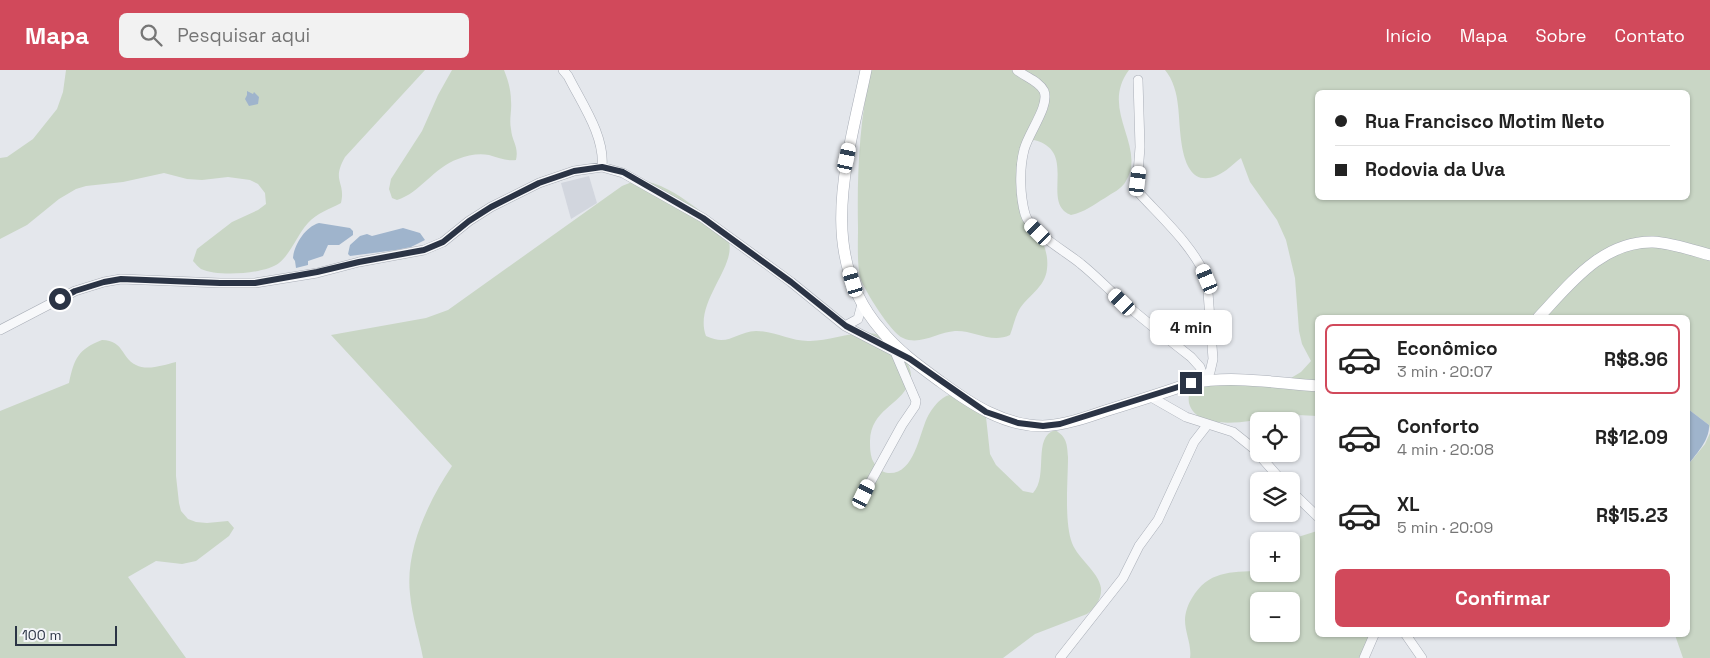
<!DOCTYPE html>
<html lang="pt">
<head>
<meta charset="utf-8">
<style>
	:root { --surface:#fff; --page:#f2f2f2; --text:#222; --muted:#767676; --line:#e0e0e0; --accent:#d1495b }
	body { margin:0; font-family:"Space Grotesk",sans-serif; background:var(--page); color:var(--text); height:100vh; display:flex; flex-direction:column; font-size:19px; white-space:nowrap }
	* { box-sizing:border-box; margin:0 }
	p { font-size:16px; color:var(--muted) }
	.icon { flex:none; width:28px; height:28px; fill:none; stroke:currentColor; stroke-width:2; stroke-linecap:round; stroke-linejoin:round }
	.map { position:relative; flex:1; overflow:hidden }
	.side { position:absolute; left:1315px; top:245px; width:375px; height:322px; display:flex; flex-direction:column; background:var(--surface); border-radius:8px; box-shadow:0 1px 4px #0004 }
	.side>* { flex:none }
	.hud { position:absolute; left:1315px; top:20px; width:375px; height:110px; border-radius:8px; box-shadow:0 1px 4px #0004; display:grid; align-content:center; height:110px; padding:0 20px; background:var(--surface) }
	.tools { position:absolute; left:1250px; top:342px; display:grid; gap:10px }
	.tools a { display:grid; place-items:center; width:50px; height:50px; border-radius:8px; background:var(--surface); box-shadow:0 1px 4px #0004; font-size:25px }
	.scale { position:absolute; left:15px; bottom:12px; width:102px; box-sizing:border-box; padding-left:5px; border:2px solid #2b3445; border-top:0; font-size:14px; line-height:18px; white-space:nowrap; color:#2b3445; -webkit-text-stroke:4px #f4f6f9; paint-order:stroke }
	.end { position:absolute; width:22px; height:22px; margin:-11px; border:6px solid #2b3445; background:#fff; box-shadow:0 0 0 2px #fff }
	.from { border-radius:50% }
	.bubble { position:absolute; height:35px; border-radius:8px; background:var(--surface); box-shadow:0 1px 4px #0004; font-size:16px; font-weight:700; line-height:35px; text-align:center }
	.car { position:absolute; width:15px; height:30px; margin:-15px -8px; border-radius:6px; box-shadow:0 0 4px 1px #0007; background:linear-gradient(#fff 24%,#345 0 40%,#fff 0 76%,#345 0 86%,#fff 0) }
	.hud b { display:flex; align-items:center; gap:18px; height:48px; font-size:19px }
	.hud b+b { border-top:1px solid var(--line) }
	.hud i { width:12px; height:12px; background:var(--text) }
	ul { padding:9px 0 0; list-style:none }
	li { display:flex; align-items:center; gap:15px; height:70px; margin:0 10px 8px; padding:0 10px; border:2px solid transparent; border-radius:8px }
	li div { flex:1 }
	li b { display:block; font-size:19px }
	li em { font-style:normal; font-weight:700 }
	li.selected { border-color:var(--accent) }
	li>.icon { width:45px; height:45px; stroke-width:1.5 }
	.button { display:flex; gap:10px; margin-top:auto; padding:10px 20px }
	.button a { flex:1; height:58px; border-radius:8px; background:var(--accent); color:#fff; font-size:20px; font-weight:700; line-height:58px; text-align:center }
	header { display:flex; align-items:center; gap:30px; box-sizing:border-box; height:70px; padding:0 25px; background:var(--accent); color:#fff }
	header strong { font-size:24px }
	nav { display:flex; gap:28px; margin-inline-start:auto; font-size:18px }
	.search { width:350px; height:45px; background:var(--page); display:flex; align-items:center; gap:12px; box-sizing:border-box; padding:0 18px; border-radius:8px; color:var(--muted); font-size:19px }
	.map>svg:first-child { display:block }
	.built { fill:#d2d6de }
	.green { fill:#c9d6c5; fill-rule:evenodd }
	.water { fill:#9fb4cc }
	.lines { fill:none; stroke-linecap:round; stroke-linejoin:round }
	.street-casing { stroke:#a9aeb7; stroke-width:10 }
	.secondary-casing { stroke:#a9aeb7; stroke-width:12 }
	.street { stroke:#f7f8fa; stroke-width:9 }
	.secondary { stroke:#fff; stroke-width:11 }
	.route { stroke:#2b3445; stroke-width:6 }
</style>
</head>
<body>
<header>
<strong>Mapa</strong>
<div class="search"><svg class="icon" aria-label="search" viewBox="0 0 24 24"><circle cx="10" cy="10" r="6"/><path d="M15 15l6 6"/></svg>Pesquisar aqui</div>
<nav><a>Início</a><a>Mapa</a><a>Sobre</a><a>Contato</a></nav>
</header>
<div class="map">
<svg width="1710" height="588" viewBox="0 0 1710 588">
	<rect width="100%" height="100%" fill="#e4e7ec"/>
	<path class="built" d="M589,106L597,133L571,149L561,113Z"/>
	<path class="green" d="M66,0H425L345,87C331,112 346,111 341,133C330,139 317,143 308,153C297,165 292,182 279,193C265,204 218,207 201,199C198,197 196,194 193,191L197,179L206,172L232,152L258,140L266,134L265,123L258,114L250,110L228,107L202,110L187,109L164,103L123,112L86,116L76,119L59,129L27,155L0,169V88L7,87L33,69L57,39L63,22Z
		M452,0H504C508,10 511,20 511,31C512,41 509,49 511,59C512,72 519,76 516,90C506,91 499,88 489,85C479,83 468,85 458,89C433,98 420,123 397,130L392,128L389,119L391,109L422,61L438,25Z
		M871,0H1129C1099,40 1147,76 1126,111C1122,119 1112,123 1105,128C1093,135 1085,142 1071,145C1069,144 1066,143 1064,141C1046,124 1075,80 1034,70C1030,73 1024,79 1022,84C1021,89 1023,130 1024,134C1033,155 1050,175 1047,199C1045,218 1028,225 1019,240C1015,247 1013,257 1010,265C991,274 974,260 955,261C938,262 920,276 903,268C891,263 864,220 860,207C857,194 858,172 858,158C857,105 859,52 871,0Z
		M1165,0H1710V359L1709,355L1688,339V248H1318L1317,346C1305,345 1291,345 1278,346C1257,350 1197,364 1189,333C1188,326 1189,320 1194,314L1291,308L1301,302L1311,291L1302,274L1299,261L1295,208L1286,170L1277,150L1250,112L1241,88C1233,94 1226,102 1216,106C1178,121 1181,57 1178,36C1177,24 1173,9 1165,0ZM1318,22H1688V128H1318Z
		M637,110C660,112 677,124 695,137C706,146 722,155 728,169C739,195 693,232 706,266C729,277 735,262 756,261C774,261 790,271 808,271C831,272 863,256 883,267C890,271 896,280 901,285C908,293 914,302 909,313C900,336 871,339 870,371C870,377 870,383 872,389C875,396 881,402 888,403C914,405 919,365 927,348C931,340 936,333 943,328C947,325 953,324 957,323L986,347L990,384L996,395L1023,421L1033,423C1049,406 1032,367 1055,360C1067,367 1067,374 1068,387C1068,411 1064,451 1072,473C1078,489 1099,502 1101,518C1102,529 1095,538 1087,544L1035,564L1003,588H423C419,567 412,546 410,524C405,480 428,432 452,396L331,265L426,248L448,240L622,116Z
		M102,270C125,271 120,287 136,295C147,301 164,295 176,292V406L179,433L181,441L188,449L196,452L207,453L228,451L234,458L229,466L196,491L182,494L156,491L128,507L186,588H0V341L69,313C74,289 78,279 102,270Z
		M1710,363V588H1683L1675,565H1688V395L1705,374Z
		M1317,461L1318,565H1371L1368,588H1190C1192,575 1185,563 1185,550C1185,543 1188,534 1192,528C1208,501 1230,502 1259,501V504H1291V482L1298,467ZM1259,531H1291V564H1259Z"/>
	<path class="water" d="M247,21L253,24L254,22L259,27L258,34L249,36L245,29L247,25Z
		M319,153L350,158L353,161V165L339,175H328L323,186L308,191V195L296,198L295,191L293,188C294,175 305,157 319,153Z
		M403,158L420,163L425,170L411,177L396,180L350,186L348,184L350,175L360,166L367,164L372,166Z
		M1688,339L1709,355C1710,370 1696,384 1688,395Z"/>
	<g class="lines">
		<defs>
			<path id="street" d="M563,0L568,6C582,34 605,66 602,97
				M1017,0C1025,7 1039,11 1044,21C1050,36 1028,63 1024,80C1019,99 1020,126 1025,144C1030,162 1067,182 1081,194C1096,206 1109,220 1123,232C1145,251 1168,269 1191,287L1200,297L1205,311
				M1138,10L1140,77L1137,117L1140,124C1164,150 1193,176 1207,209L1213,289L1210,302L1205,311
				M845,256L858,249L862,234
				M0,260L75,221L104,212L121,209L220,213H255L317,203L359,192L424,180L443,172L469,151L491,137L539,113L574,101L602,97L623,103L703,148L791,212L845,256L905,287
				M1151,327L1186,347L1233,362L1253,378L1282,411
				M1291,421L1318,447
				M859,433L902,355L915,336L916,331L895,282
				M1406,565L1422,588
				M1060,588L1123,508L1139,476L1158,450L1194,372L1208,354
				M1364,588L1374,565"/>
			<path id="secondary" d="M866,0C848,87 815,185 881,260C898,281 919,296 941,312C971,334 1004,356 1043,356C1064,355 1085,348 1105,341C1134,332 1163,323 1191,313C1233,305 1275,313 1318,316
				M1538,248C1570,214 1602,171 1653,172C1672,173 1692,180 1710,185"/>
		</defs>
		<use href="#street" class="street-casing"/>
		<use href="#secondary" class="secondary-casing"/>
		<use href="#street" class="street"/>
		<use href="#secondary" class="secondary"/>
	</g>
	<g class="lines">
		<path class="route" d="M60,229L75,221L104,212L121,209L220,213H255L317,202L359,192L424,180L443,172L469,151L491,137L539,113L574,101L602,97L623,102L703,148L791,212L846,256L910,289L986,342L1018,353L1043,356L1060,354L1191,313"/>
	</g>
</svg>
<div class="tools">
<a><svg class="icon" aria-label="locate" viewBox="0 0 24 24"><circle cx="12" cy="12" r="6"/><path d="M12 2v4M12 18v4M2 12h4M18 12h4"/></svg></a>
<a><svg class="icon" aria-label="layers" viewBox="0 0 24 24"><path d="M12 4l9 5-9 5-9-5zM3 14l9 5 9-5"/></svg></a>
<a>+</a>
<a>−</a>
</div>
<div class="scale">100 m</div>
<i class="end from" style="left:60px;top:229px"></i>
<i class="end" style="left:1191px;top:313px"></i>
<div class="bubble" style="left:1150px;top:240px;width:82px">4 min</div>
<i class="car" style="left:847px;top:88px;rotate:12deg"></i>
<i class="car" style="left:1138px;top:111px;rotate:7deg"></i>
<i class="car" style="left:1038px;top:162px;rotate:315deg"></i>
<i class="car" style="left:1207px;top:209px;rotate:337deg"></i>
<i class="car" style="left:853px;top:212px;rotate:343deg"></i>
<i class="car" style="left:1122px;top:232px;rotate:315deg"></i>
<i class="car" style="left:864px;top:424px;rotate:26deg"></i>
<div class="hud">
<b><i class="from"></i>Rua Francisco Motim Neto</b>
<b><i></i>Rodovia da Uva</b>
</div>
<section class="side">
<ul>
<li class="selected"><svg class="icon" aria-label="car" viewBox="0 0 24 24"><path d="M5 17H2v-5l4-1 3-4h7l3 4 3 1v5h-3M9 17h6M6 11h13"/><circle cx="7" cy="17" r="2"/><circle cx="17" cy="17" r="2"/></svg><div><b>Econômico</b><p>3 min · 20:07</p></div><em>R$8.96</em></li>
<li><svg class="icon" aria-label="car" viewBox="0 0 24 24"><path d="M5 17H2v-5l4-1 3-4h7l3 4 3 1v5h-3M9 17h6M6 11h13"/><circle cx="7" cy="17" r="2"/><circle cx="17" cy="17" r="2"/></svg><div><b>Conforto</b><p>4 min · 20:08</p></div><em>R$12.09</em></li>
<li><svg class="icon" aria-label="car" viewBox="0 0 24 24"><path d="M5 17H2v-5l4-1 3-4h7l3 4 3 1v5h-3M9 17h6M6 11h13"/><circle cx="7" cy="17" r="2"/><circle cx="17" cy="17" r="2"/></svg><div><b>XL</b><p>5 min · 20:09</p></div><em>R$15.23</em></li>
</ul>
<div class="button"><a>Confirmar</a></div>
</section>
</div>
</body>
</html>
